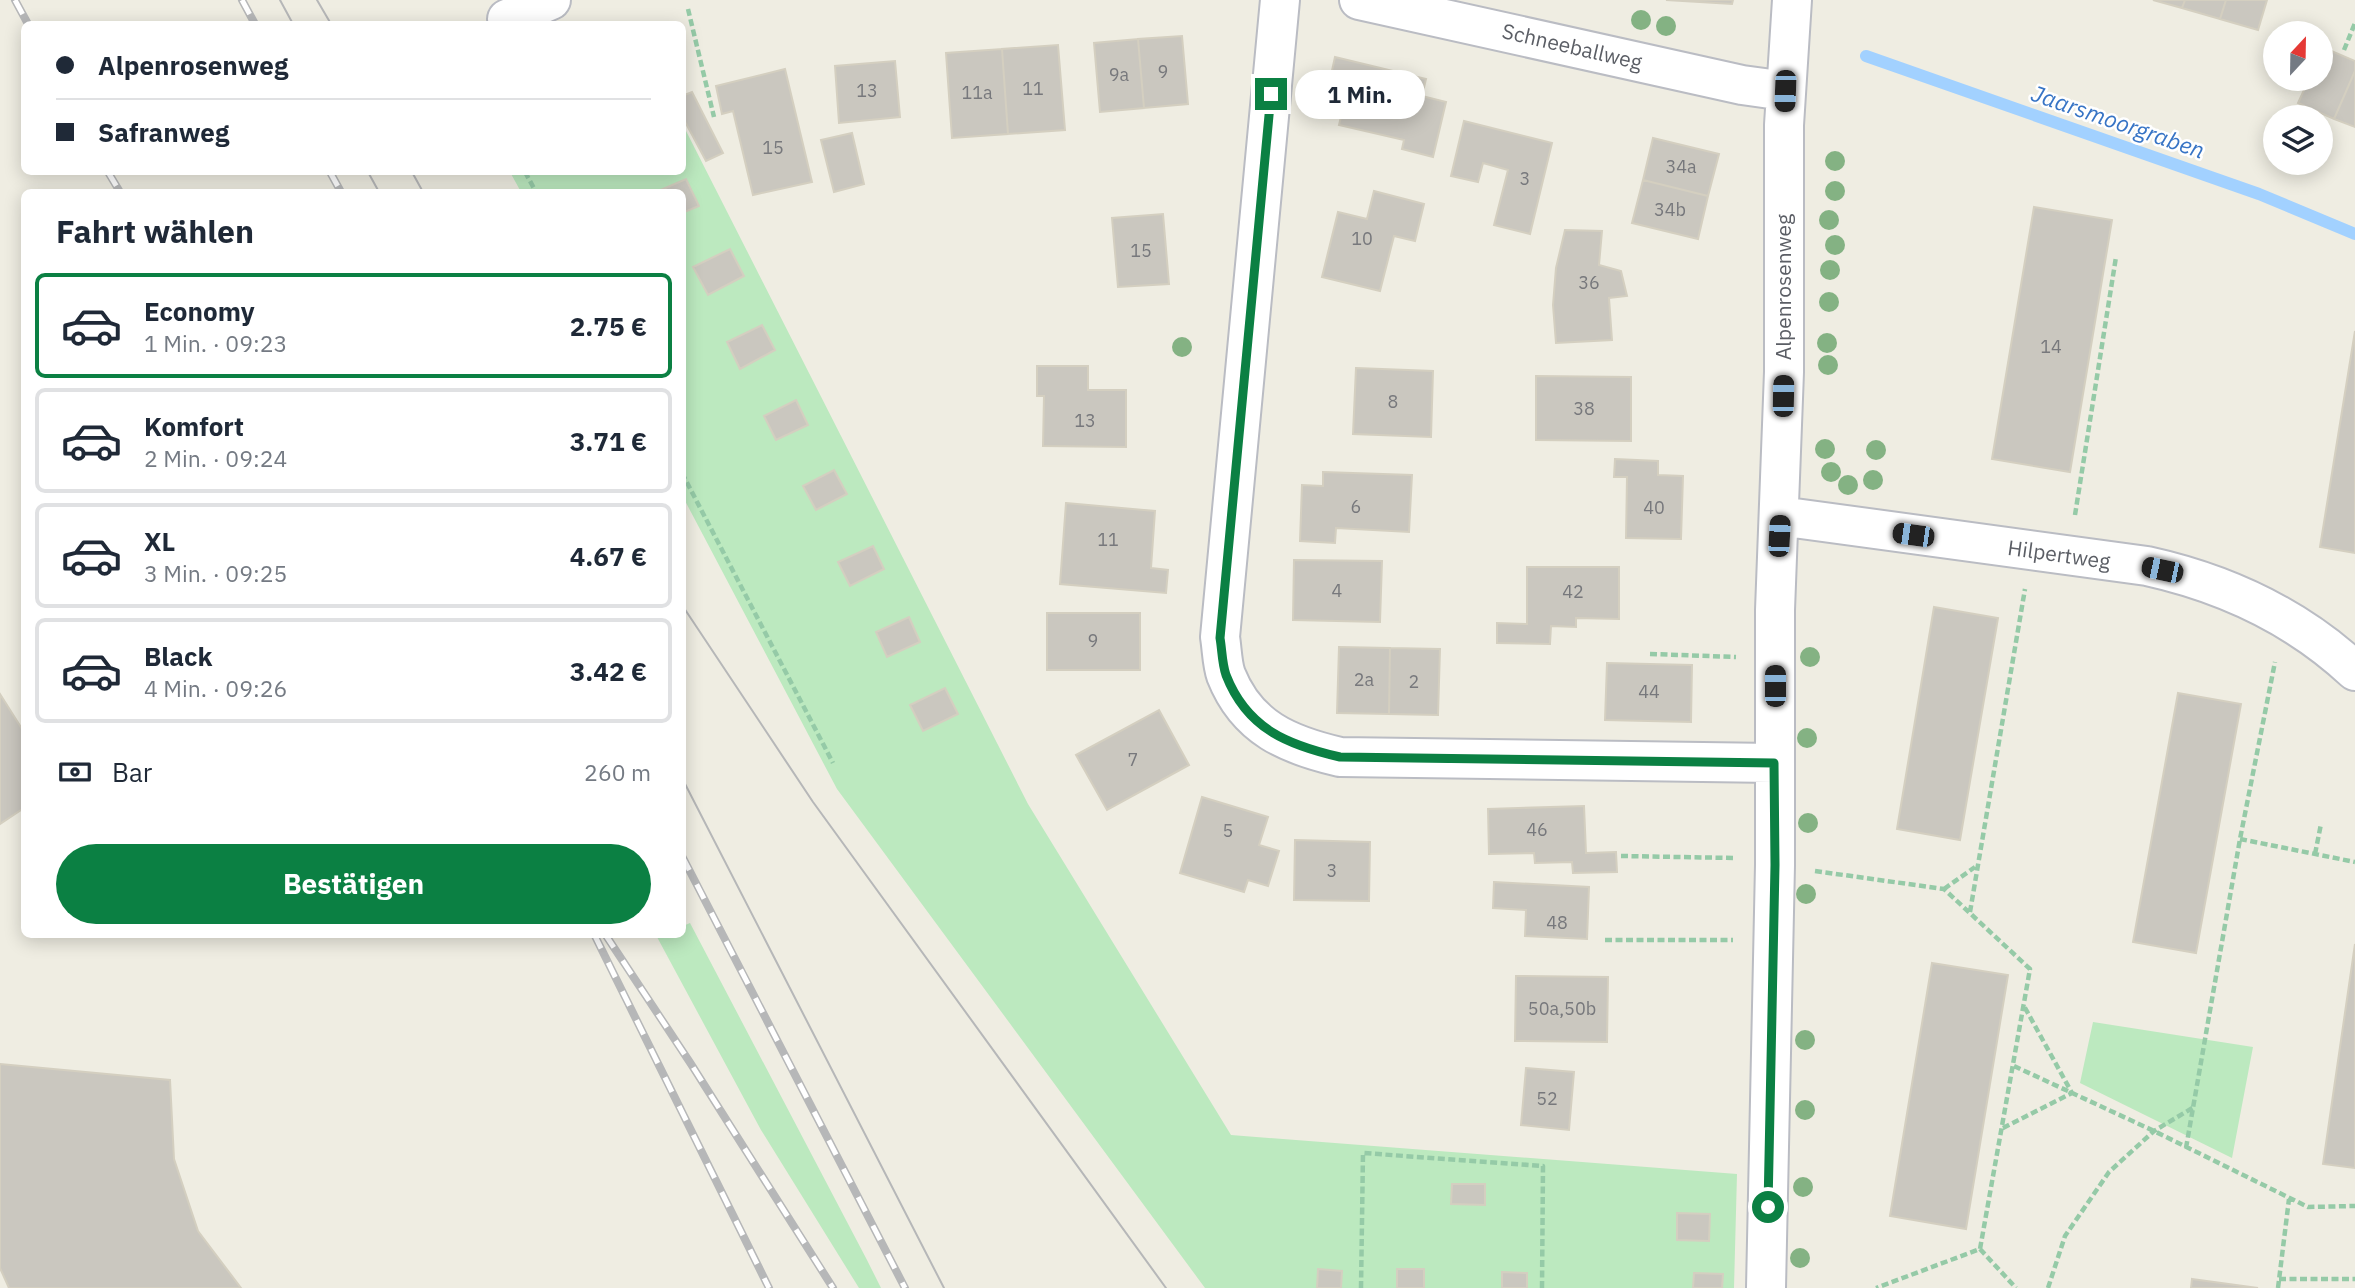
<!DOCTYPE html>
<html lang="de">
<head>
<meta charset="utf-8">
<style>
	:root { --surface:#fff; --page:#f2f2f3; --text:#1f2937; --muted:#747a83; --line:#e0e1e3; --accent:#0b8043 }
	body { margin:0; font-family:"IBM Plex Sans",sans-serif; background:var(--page); color:var(--text); height:100vh; display:flex; flex-direction:column; font-size:26px; white-space:nowrap }
	* { box-sizing:border-box; margin:0 }
	p { font-size:23px; color:var(--muted) }
	.icon { flex:none; width:38px; height:38px; fill:none; stroke:currentColor; stroke-width:2; stroke-linecap:round; stroke-linejoin:round }
	.map { position:relative; flex:1; overflow:hidden }
	.panel { position:absolute; left:21px; top:189px; width:665px; height:749px; display:flex; flex-direction:column; background:var(--surface); border-radius:10px; box-shadow:0 4px 18px #0003 }
	.panel>* { flex:none }
	.hud { position:absolute; left:21px; top:21px; width:665px; height:154px; border-radius:10px; box-shadow:0 4px 18px #0003; display:grid; align-content:center; height:154px; padding:0 35px; background:var(--surface) }
	.needle { width:46px; rotate:22deg }
	.fabs { position:absolute; left:2263px; top:21px; display:grid; gap:14px }
	.fabs a { display:grid; place-items:center; width:70px; height:70px; border-radius:50%; background:var(--surface); box-shadow:0 4px 18px #0003; font-size:35px }
	.end { position:absolute; width:32px; height:32px; margin:-16px; border:9px solid #0b8043; background:#fff; box-shadow:0 0 0 4px #fff }
	.from { border-radius:50% }
	.bubble { position:absolute; height:49px; border-radius:24px; background:var(--surface); box-shadow:0 4px 18px #0003; font-size:23px; font-weight:700; line-height:49px; text-align:center }
	.car { position:absolute; width:21px; height:42px; margin:-21px -10px; border-radius:9px; box-shadow:0 0 5px 2px #0007; background:linear-gradient(#222 24%,#8ab4d8 0 40%,#222 0 76%,#8ab4d8 0 86%,#222 0) }
	.hud b { display:flex; align-items:center; gap:24px; height:66px; font-size:26px }
	.hud b+b { border-top:2px solid var(--line) }
	.hud i { width:18px; height:18px; background:var(--text) }
	ul { padding:0; list-style:none }
	li { display:flex; align-items:center; gap:21px; height:105px; margin:0 14px 10px; padding:0 21px; border:4px solid var(--line); border-radius:10px }
	li div { flex:1 }
	li b { display:block; font-size:26px }
	li em { font-style:normal; font-weight:700 }
	li.selected { border-color:var(--accent) }
	li>.icon { width:63px; height:63px; stroke-width:1.5 }
	h2 { padding:0 35px; font-size:32px; line-height:84px }
	.pay { display:flex; align-items:center; gap:18px; height:77px; padding:0 35px; font-size:26px }
	.pay p { margin-inline-start:auto }
	.action { display:flex; gap:14px; margin-top:auto; padding:14px 35px }
	.action a { flex:1; height:80px; border-radius:42px; background:var(--accent); color:#fff; font-size:28px; font-weight:700; line-height:80px; text-align:center }
	.map>svg:first-child { display:block }
	.green { fill:#bce9bf }
	.lines { fill:none; stroke-linecap:round; stroke-linejoin:round }
	.stream { stroke:#a2d1ff; stroke-width:12 }
	.building { fill:#cac7bf; stroke:#d4cfc0; stroke-width:2 }
	.minor-casing { stroke:#babcc3; stroke-width:42 }
	.path { stroke:#95caa7; stroke-width:4.5; stroke-dasharray:7 3.5; stroke-linecap:butt }
	.minor { stroke:#fff; stroke-width:38 }
	.tram { stroke:#b6b7b8; stroke-width:2 }
	.rail-casing { stroke:#b6b7b8; stroke-width:8 }
	.rail { stroke:#fff; stroke-width:5; stroke-dasharray:16; stroke-linecap:butt }
	.tree { fill:#84b283 }
	.route { stroke:#0b8043; stroke-width:9 }
	.labels { text-anchor:middle; stroke-width:5; stroke-linejoin:round; paint-order:stroke }
	.number-label { font-size:18px; fill:#77787c }
	.street-label { font-size:21px; fill:#5b5e65; stroke:#fff }
	.water-label { font-size:23px; font-style:italic; fill:#3774c5; stroke:#fff }
</style>
</head>
<body>
<div class="map">
<svg width="2355" height="1288" viewBox="0 0 2355 1288">
	<rect width="100%" height="100%" fill="#efede2"/>
	<path class="green" d="M683,125L1028,804L1231,1135L1737,1174L1734,1288H1205L837,789L683,497L682,192H521L510,172H682Z
		M690,923L867,1260L881,1288H859L761,1130L657,937L682,934L683,926Z
		M2093,1022L2253,1047L2232,1158L2080,1083Z"/>
	<g class="lines">
		<path class="stream" d="M1866,56L2259,194L2355,234"/>
	</g>
	<path class="building" d="M1666,0H1733L1732,4Z
		M2153,0H2185L2182,8Z
		M2185,0H2226L2220,19L2182,8Z
		M2226,0H2267L2258,30L2220,19Z
		M1182,36L1188,104L1144,108L1138,39Z
		M1138,39L1144,108L1100,112L1094,43Z
		M1058,45L1065,130L1008,134L1002,49Z
		M2322,47L2355,61V71L2334,119L2298,103L2309,79H2320Z
		M1002,49L1008,134L952,138L946,53Z
		M1335,57L1426,79L1422,96L1446,102L1433,157L1402,149L1404,140L1339,125L1348,89L1329,84Z
		M895,61L900,117L839,123L835,66Z
		M785,69L812,182L753,195L733,111L722,114L716,86Z
		M2355,71V127L2334,119Z
		M692,92L723,153L706,161L682,116V96Z
		M1464,121L1552,143L1530,234L1494,225L1508,170L1483,163L1478,182L1451,176Z
		M852,133L864,184L834,192L821,140Z
		M1653,138L1719,154L1708,196L1643,180Z
		M686,179L699,206L682,213V192H656Z
		M1643,180L1708,196L1698,239L1632,223Z
		M1374,191L1424,204L1415,241L1394,236L1380,291L1322,277L1338,212L1367,219Z
		M2034,207L2112,220L2070,472L1992,459Z
		M1163,214L1169,284L1118,287L1112,218Z
		M1565,230L1602,231L1599,265L1621,271L1627,296L1609,298L1612,340L1556,343L1553,305L1556,268Z
		M730,249L744,276L708,295L693,267Z
		M762,325L775,350L740,369L727,342Z
		M2355,331V553L2320,547Z
		M1037,366H1088V390H1126V447L1043,446L1044,396H1037Z
		M1356,368L1433,371L1431,437L1353,434Z
		M1536,376L1631,377V441L1536,440Z
		M796,400L808,425L776,440L764,416Z
		M1615,459L1658,461V475L1683,476L1681,539L1626,538L1627,477H1614Z
		M834,470L847,494L816,510L803,486Z
		M1323,472L1412,475L1409,532L1336,528L1335,543L1300,541L1302,485L1323,486Z
		M1066,503L1155,511L1151,568L1168,570L1166,593L1060,584Z
		M873,546L884,569L850,586L838,562Z
		M1294,560L1382,561L1380,622L1293,620Z
		M1527,567H1619V619L1576,618V627L1551,626L1550,644L1497,643V623L1527,624Z
		M1934,607L1998,618L1960,840L1897,829Z
		M1047,613H1140V670H1047Z
		M909,617L920,642L887,657L876,632Z
		M1339,647L1390,648L1389,714L1337,713Z
		M1390,648L1440,649L1438,715L1389,714Z
		M1607,663L1692,665L1691,722L1605,720Z
		M945,688L958,714L923,731L910,705Z
		M2178,693L2241,704L2196,953L2133,942Z
		M0,694L24,732V808L0,824Z
		M1159,710L1189,765L1107,810L1076,755Z
		M1202,797L1268,817L1259,845L1279,851L1268,886L1248,880L1244,892L1180,873Z
		M1584,806L1586,853L1616,852L1617,872L1573,873L1572,862L1535,863L1534,853L1489,854L1488,809Z
		M1295,840L1370,842L1369,901L1294,900Z
		M1494,882L1589,887L1587,939L1525,936L1526,910L1493,908Z
		M2355,944V1168L2323,1164Z
		M1932,963L2008,975L1966,1229L1890,1216Z
		M1516,976L1608,977L1607,1042L1515,1041Z
		M0,1064L170,1080L174,1159L198,1231L241,1288H9L0,1268Z
		M1526,1068L1574,1072L1569,1130L1521,1125Z
		M1452,1184H1485V1205L1451,1204Z
		M1677,1213L1710,1214L1709,1241L1677,1240Z
		M1318,1269L1342,1271L1341,1288H1317Z
		M1397,1269H1424V1288H1397Z
		M1502,1272L1527,1273V1288H1502Z
		M1694,1273L1723,1274L1722,1288H1693Z
		M2192,1279L2258,1288H2191Z"/>
	<g class="lines">
		<defs>
			<path id="minor" d="M1280,0L1220,637C1222,649 1222,664 1226,675C1247,728 1288,745 1340,757L1774,763
				M1359,0L1742,85L1785,91
				M507,19L551,0
				M1780,516L2147,566C2224,583 2297,617 2355,671
				M1766,1288L1775,865V610L1784,372V125L1792,0"/>
		</defs>
		<use href="#minor" class="minor-casing"/>
		<path class="path" d="M688,9L714,117
			M2344,50L2355,23
			M525,172L536,192
			M682,473L833,763
			M2075,515L2116,257
			M1650,654L1736,657
			M2240,839L2355,862
			M2315,854L2321,824
			M1621,856L1736,858
			M1815,871L1944,889L2030,969L1980,1249L1876,1288
			M1944,889L1975,867
			M1970,912L2025,589
			M1605,940H1733
			M2014,1066L2154,1131L2308,1207L2355,1206
			M2003,1128L2072,1093L2024,1006
			M2186,1148L2240,839L2275,662
			M1980,1249L2016,1288
			M2279,1279H2355
			M1361,1288L1363,1153L1543,1166L1542,1288
			M2048,1288L2065,1236L2109,1172L2154,1131L2194,1107
			M2278,1288L2289,1199"/>
		<use href="#minor" class="minor"/>
		<path class="tram" d="M280,0L293,24
			M317,0L331,24
			M368,172L379,192
			M412,172L423,192
			M682,605L813,802L1166,1288
			M682,778L944,1288"/>
		<defs>
			<path id="rail" d="M15,0L28,24
				M242,0L255,24
				M108,172L120,192
				M330,172L341,192
				M682,856L905,1288
				M594,934L769,1288
				M605,934L691,1064L833,1288"/>
		</defs>
		<use href="#rail" class="rail-casing"/>
		<use href="#rail" class="rail"/>
	</g>
	<g class="tree">
		<circle cx="1641" cy="20" r="10"/>
		<circle cx="1666" cy="26" r="10"/>
		<circle cx="1835" cy="161" r="10"/>
		<circle cx="1835" cy="191" r="10"/>
		<circle cx="1829" cy="220" r="10"/>
		<circle cx="1835" cy="245" r="10"/>
		<circle cx="1830" cy="270" r="10"/>
		<circle cx="1829" cy="302" r="10"/>
		<circle cx="1827" cy="343" r="10"/>
		<circle cx="1182" cy="347" r="10"/>
		<circle cx="1828" cy="365" r="10"/>
		<circle cx="1825" cy="449" r="10"/>
		<circle cx="1876" cy="450" r="10"/>
		<circle cx="1831" cy="472" r="10"/>
		<circle cx="1873" cy="480" r="10"/>
		<circle cx="1848" cy="485" r="10"/>
		<circle cx="1810" cy="657" r="10"/>
		<circle cx="1807" cy="738" r="10"/>
		<circle cx="1808" cy="823" r="10"/>
		<circle cx="1806" cy="894" r="10"/>
		<circle cx="1805" cy="1040" r="10"/>
		<circle cx="1805" cy="1110" r="10"/>
		<circle cx="1803" cy="1187" r="10"/>
		<circle cx="1800" cy="1258" r="10"/>
	</g>
	<g class="lines">
		<path class="route" d="M1271,94L1220,638C1222,649 1222,664 1226,675C1247,729 1288,745 1340,757L1774,763L1775,865L1768,1207"/>
	</g>
	<g class="labels">
		<g class="number-label">
			<text x="1163" y="78">9</text>
			<text x="1119" y="81">9a</text>
			<text x="1033" y="95">11</text>
			<text x="867" y="97">13</text>
			<text x="977" y="99">11a</text>
			<text x="773" y="154">15</text>
			<text x="1681" y="173">34a</text>
			<text x="1525" y="185">3</text>
			<text x="1670" y="216">34b</text>
			<text x="1362" y="245">10</text>
			<text x="1141" y="257">15</text>
			<text x="1589" y="289">36</text>
			<text x="2051" y="353">14</text>
			<text x="1393" y="408">8</text>
			<text x="1584" y="415">38</text>
			<text x="1085" y="427">13</text>
			<text x="1356" y="513">6</text>
			<text x="1654" y="514">40</text>
			<text x="1108" y="546">11</text>
			<text x="1337" y="597">4</text>
			<text x="1573" y="598">42</text>
			<text x="1093" y="647">9</text>
			<text x="1364" y="686">2a</text>
			<text x="1414" y="688">2</text>
			<text x="1649" y="698">44</text>
			<text x="1133" y="766">7</text>
			<text x="1537" y="836">46</text>
			<text x="1228" y="837">5</text>
			<text x="1332" y="877">3</text>
			<text x="1557" y="929">48</text>
			<text x="1562" y="1015">50a,50b</text>
			<text x="1547" y="1105">52</text>
		</g>
		<g class="street-label">
			<text transform="translate(1572 47) rotate(13)" y="7">Schneeballweg</text>
			<text transform="translate(1784 287) rotate(-90)" y="7">Alpenrosenweg</text>
			<text transform="translate(2059 555) rotate(8)" y="7">Hilpertweg</text>
		</g>
		<g class="water-label">
			<text transform="translate(2118 122) rotate(19)" y="8">Jaarsmoorgraben</text>
		</g>
	</g>
</svg>
<div class="fabs">
<a><svg class="needle" viewBox="-14 -14 28 28"><path d="M0-13l5 13h-10z" fill="#e53935"/><path d="M0 13l5-13h-10z" fill="#747a83"/></svg></a>
<a><svg class="icon" aria-label="layers" viewBox="0 0 24 24"><path d="M12 4l9 5-9 5-9-5zM3 14l9 5 9-5"/></svg></a>
</div>
<i class="end from" style="left:1768px;top:1207px"></i>
<i class="end" style="left:1271px;top:94px"></i>
<div class="bubble" style="left:1295px;top:70px;width:130px">1 Min.</div>
<i class="car" style="left:1785px;top:91px;rotate:182deg"></i>
<i class="car" style="left:1783px;top:396px;rotate:1deg"></i>
<i class="car" style="left:1913px;top:535px;rotate:278deg"></i>
<i class="car" style="left:1779px;top:536px;rotate:3deg"></i>
<i class="car" style="left:2162px;top:570px;rotate:282deg"></i>
<i class="car" style="left:1775px;top:686px;rotate:0deg"></i>
<div class="hud">
<b><i class="from"></i>Alpenrosenweg</b>
<b><i></i>Safranweg</b>
</div>
<section class="panel">
<h2>Fahrt wählen</h2>
<ul>
<li class="selected"><svg class="icon" aria-label="car" viewBox="0 0 24 24"><path d="M5 17H2v-5l4-1 3-4h7l3 4 3 1v5h-3M9 17h6M6 11h13"/><circle cx="7" cy="17" r="2"/><circle cx="17" cy="17" r="2"/></svg><div><b>Economy</b><p>1 Min. · 09:23</p></div><em>2.75 €</em></li>
<li><svg class="icon" aria-label="car" viewBox="0 0 24 24"><path d="M5 17H2v-5l4-1 3-4h7l3 4 3 1v5h-3M9 17h6M6 11h13"/><circle cx="7" cy="17" r="2"/><circle cx="17" cy="17" r="2"/></svg><div><b>Komfort</b><p>2 Min. · 09:24</p></div><em>3.71 €</em></li>
<li><svg class="icon" aria-label="car" viewBox="0 0 24 24"><path d="M5 17H2v-5l4-1 3-4h7l3 4 3 1v5h-3M9 17h6M6 11h13"/><circle cx="7" cy="17" r="2"/><circle cx="17" cy="17" r="2"/></svg><div><b>XL</b><p>3 Min. · 09:25</p></div><em>4.67 €</em></li>
<li><svg class="icon" aria-label="car" viewBox="0 0 24 24"><path d="M5 17H2v-5l4-1 3-4h7l3 4 3 1v5h-3M9 17h6M6 11h13"/><circle cx="7" cy="17" r="2"/><circle cx="17" cy="17" r="2"/></svg><div><b>Black</b><p>4 Min. · 09:26</p></div><em>3.42 €</em></li>
</ul>
<div class="pay"><svg class="icon" aria-label="cash" viewBox="0 0 24 24"><path d="M3 7h18v10H3z"/><circle cx="12" cy="12" r="2"/></svg>Bar<p>260 m</p></div>
<div class="action"><a>Bestätigen</a></div>
</section>
</div>
</body>
</html>
